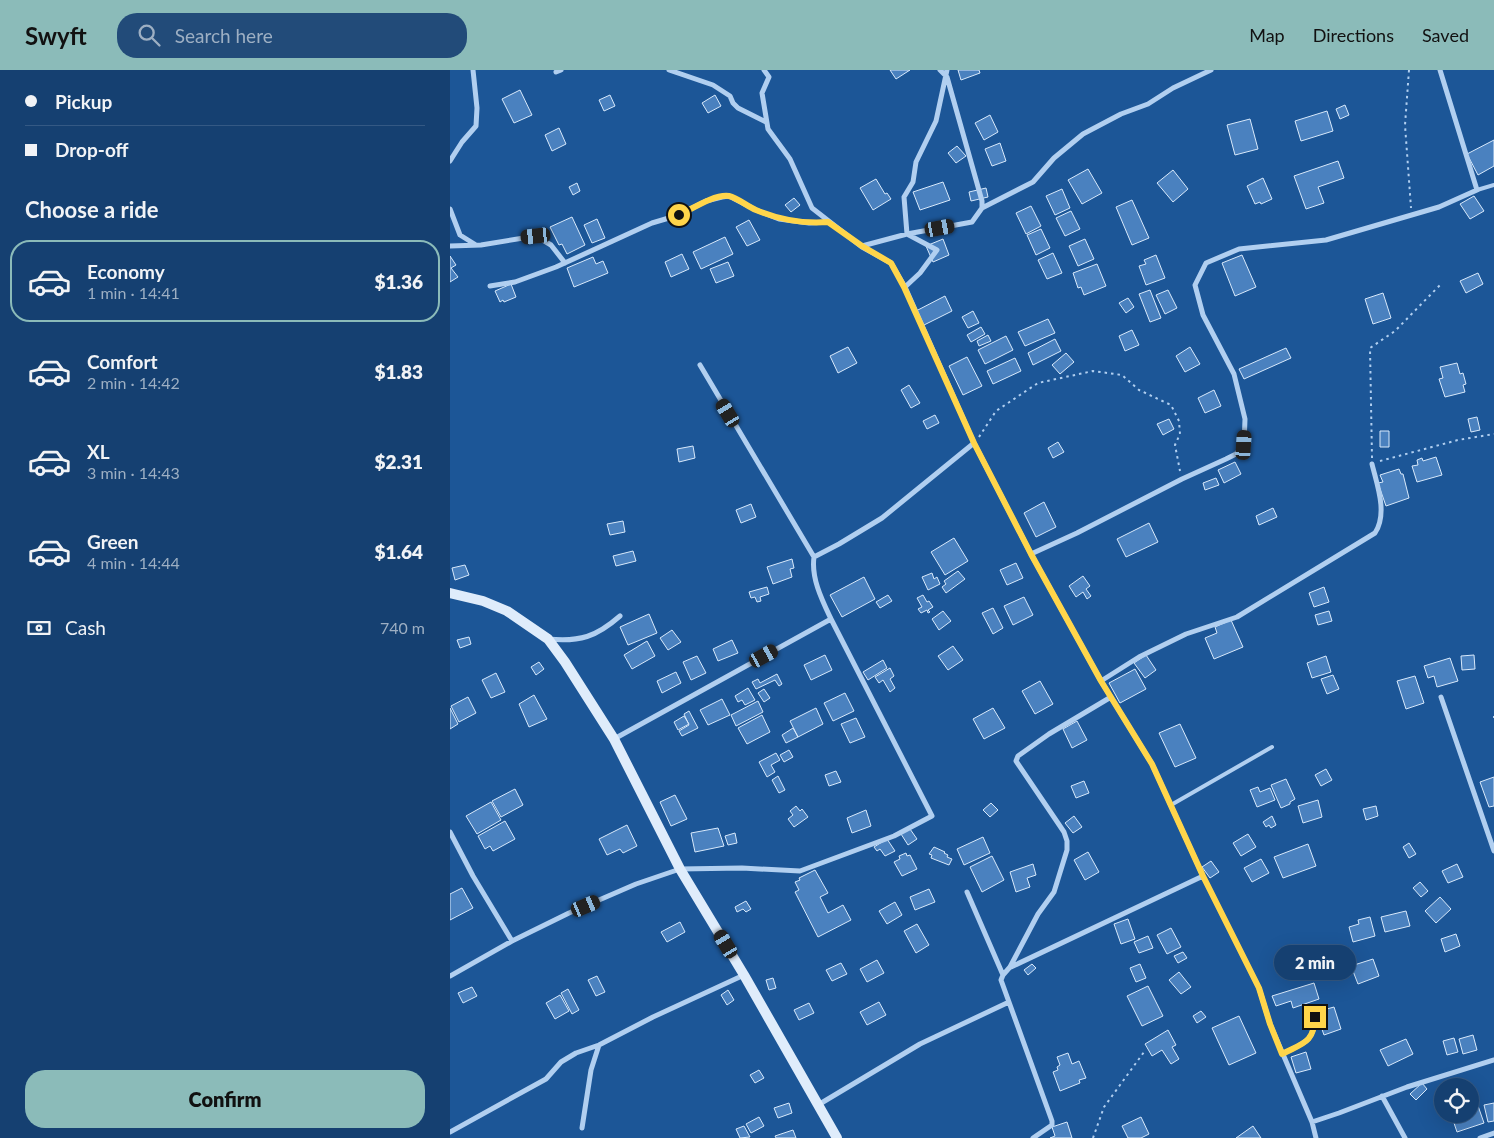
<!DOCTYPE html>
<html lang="en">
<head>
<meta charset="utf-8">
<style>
	:root { --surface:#154071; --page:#224b79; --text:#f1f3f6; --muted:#9dafc3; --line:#345984; --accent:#8bbbb9 }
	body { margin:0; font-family:Lato,sans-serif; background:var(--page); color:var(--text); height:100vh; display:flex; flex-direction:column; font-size:19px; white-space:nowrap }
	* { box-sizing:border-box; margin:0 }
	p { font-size:16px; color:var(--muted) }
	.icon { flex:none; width:28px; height:28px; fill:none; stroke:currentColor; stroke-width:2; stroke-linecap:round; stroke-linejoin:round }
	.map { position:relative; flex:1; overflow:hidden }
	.panel { display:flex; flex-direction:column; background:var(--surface); width:450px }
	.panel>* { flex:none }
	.banner { display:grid; align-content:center; height:110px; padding:0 25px; background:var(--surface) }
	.controls { position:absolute; left:984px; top:1008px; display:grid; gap:10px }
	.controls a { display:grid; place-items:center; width:45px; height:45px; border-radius:50%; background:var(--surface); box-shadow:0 5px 20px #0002,0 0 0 1px var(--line); font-size:25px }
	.end { position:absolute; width:22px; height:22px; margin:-11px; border:6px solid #ffd54a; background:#111; box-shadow:0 0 0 2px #111 }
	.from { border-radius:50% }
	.bubble { position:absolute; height:35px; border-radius:18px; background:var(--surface); box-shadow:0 5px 20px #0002,0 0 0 1px var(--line); font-size:16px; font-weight:800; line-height:35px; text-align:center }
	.car { position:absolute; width:15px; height:30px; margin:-15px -8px; border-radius:6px; box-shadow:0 0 4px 1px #0007; background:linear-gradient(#222 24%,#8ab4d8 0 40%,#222 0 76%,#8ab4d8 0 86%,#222 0) }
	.banner b { display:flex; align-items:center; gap:18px; height:48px; font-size:19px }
	.banner b+b { border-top:1px solid var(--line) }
	.banner i { width:12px; height:12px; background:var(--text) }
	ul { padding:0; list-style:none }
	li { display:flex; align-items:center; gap:15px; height:82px; margin:0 10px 8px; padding:0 15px; border:2px solid transparent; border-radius:20px }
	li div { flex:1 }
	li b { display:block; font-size:19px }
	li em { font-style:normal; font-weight:800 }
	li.selected { border-color:var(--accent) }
	li>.icon { width:45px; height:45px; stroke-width:1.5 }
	h2 { padding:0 25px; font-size:22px; line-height:60px }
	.pay { display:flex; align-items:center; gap:12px; height:55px; padding:0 25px; font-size:19px }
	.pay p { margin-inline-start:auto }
	.action { display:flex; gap:10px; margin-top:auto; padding:10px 25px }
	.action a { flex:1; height:58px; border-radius:20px; background:var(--accent); color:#111; font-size:20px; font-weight:800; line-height:58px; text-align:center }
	header { display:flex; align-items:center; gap:30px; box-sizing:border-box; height:70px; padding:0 25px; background:var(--accent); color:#111 }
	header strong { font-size:24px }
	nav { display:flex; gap:28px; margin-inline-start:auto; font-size:18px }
	.search { width:350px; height:45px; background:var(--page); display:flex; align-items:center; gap:12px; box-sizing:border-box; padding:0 18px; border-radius:20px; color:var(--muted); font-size:19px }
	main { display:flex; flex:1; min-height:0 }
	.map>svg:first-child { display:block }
	.building { fill:#4a81bf; stroke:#d8e9fb }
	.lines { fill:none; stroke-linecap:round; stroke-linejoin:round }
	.path { stroke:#b1cff0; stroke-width:2; stroke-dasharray:2.5 4; stroke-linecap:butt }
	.lane { stroke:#b1cff0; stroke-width:4 }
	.street { stroke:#b1cff0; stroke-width:5 }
	.secondary { stroke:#dfecfb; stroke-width:10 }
	.route { stroke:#ffd54a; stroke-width:6 }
</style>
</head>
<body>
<header>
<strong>Swyft</strong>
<div class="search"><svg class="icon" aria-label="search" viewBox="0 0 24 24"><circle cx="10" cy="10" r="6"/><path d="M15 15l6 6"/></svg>Search here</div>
<nav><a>Map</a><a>Directions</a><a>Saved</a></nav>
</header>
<main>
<section class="panel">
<div class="banner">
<b><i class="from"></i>Pickup</b>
<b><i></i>Drop-off</b>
</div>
<h2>Choose a ride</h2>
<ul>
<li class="selected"><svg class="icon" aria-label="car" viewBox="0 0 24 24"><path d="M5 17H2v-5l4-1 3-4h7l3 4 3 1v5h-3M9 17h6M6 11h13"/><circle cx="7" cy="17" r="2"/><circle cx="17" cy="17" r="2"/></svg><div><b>Economy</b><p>1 min · 14:41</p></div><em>$1.36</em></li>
<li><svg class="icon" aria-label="car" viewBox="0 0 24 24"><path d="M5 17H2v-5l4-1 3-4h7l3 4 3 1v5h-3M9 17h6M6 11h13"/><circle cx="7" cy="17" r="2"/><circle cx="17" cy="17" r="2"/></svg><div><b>Comfort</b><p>2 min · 14:42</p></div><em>$1.83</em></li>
<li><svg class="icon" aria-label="car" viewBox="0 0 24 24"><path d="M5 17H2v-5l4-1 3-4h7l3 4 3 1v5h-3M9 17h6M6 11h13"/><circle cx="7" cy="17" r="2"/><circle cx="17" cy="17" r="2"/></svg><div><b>XL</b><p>3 min · 14:43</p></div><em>$2.31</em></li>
<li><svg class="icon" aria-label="car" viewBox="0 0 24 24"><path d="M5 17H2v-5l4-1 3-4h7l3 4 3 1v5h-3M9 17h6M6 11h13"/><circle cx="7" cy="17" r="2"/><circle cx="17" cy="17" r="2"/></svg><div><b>Green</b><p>4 min · 14:44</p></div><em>$1.64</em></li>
</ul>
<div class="pay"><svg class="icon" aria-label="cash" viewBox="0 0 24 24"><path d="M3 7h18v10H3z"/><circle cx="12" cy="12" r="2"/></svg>Cash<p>740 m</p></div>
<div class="action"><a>Confirm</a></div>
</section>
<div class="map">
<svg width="1044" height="1068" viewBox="0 0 1044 1068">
	<rect width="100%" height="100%" fill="#1c5697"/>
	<path class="building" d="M440,0H460L446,9Z
		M508,0H529L530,3L511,10Z
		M70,20L82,45L64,53L52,29Z
		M160,25L165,36L154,41L149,30Z
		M265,25L271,36L258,43L252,33Z
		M895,35L899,45L890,49L886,39Z
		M877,41L883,61L851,71L845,51Z
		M540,45L548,62L534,70L525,53Z
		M800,49L808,79L785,85L777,55Z
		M109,58L116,74L102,81L95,65Z
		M1044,70V96L1028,105L1017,84Z
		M550,73L556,91L542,96L535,79Z
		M507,76L516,86L506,93L498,83Z
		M888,91L894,108L868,117L874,133L856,139L844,106Z
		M638,99L652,123L632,134L618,110Z
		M723,100L738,119L723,132L707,113Z
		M813,108L822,129L811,134L810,132L805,134L797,116Z
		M426,109L435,124L437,123L441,129L423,140L410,118Z
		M493,112L500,130L470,140L463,122Z
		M127,113L130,121L123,125L119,117Z
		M536,118L538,127L521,131L519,122Z
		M612,119L620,138L605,145L596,126Z
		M1024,126L1034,141L1020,149L1010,134Z
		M344,128L350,135L341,142L335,135Z
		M682,130L699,168L682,175L666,137Z
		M581,136L591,156L576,164L566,143Z
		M621,141L630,159L615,166L606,148Z
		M122,147L135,175L117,184L112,174L109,175L100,157Z
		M147,149L155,168L142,173L134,155Z
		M299,150L310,170L297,176L286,157Z
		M591,159L600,178L586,185L577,165Z
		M275,167L283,184L251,199L243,182Z
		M493,169L499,185L483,192L476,176Z
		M635,169L644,189L628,196L619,176Z
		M603,183L612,203L597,209L588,190Z
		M232,184L239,199L221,207L215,192Z
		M706,185L715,208L696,215L689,196L696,194L694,190Z
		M792,185L806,217L785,226L772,193Z
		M0,186L6,195L1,198L8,207L0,212Z
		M143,187L146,194L153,191L158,203L124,217L117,198Z
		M278,192L284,206L266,213L260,199Z
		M647,194L656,216L634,225L631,217L628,218L623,203Z
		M1028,203L1033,214L1016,223L1010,211Z
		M61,214L66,227L54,232L53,230L50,232L45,221Z
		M700,220L711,248L700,252L689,224Z
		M718,220L727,238L715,244L706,225Z
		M933,223L941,248L923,254L915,229Z
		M495,226L502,241L472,256L464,242Z
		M678,228L684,237L676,243L669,233Z
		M523,241L529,253L518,258L512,247Z
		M598,249L605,263L575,276L568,262Z
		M531,257L535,264L521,272L517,265Z
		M682,260L689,275L675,281L669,266Z
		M538,265L541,271L529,276L527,271Z
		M556,266L563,280L535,294L528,280Z
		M605,269L611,281L583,295L578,283Z
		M398,277L407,293L388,303L380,286Z
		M740,277L750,294L735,302L726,286Z
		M836,278L841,288L794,309L789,299Z
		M616,283L624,292L610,304L602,295Z
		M517,287L532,316L513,325L499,296Z
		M565,288L571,301L543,314L537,301Z
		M1007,293L1010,304L1013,303L1016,314L1013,315L1015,322L995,327L989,309L993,308L990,297Z
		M459,315L470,333L461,338L451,320Z
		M764,320L771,336L755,343L748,328Z
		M485,345L489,353L477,359L473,351Z
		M1027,347L1030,360L1021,362L1018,349Z
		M719,349L724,359L713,365L707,354Z
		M930,361H939V377H930Z
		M608,372L614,382L603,388L598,378Z
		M243,376L245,388L229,392L227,379Z
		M986,387L992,405L967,412L962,396L968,395L967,390L972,388L973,391Z
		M785,392L791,404L774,413L768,400Z
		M949,399L951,404H953L959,428L936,436L928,413L933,412L930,405Z
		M766,408L769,415L755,420L753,413Z
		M594,432L606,457L586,467L574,443Z
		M301,434L306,447L291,453L286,440Z
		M823,438L827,447L809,455L806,446Z
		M173,451L175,462L160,465L157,454Z
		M699,453L708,472L676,487L667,469Z
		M504,468L518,491L495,505L481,482Z
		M183,481L186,491L166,496L163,486Z
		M342,489L344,498L340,499L342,507L323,514L317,497Z
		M566,493L573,508L557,515L550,500Z
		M15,495L19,505L5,510L2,498Z
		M508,501L515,509L496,523L492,517L496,514L494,511Z
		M482,503L484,509L487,507L490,514L478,520L472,507Z
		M633,506L640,516L636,519L641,526L637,529L633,522L626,527L619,516Z
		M414,507L425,529L392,547L380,525Z
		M317,517L319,524L310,527L311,531L307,532L305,527L301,528L299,522Z
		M874,517L879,532L864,537L859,523Z
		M438,525L442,531L430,538L426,532Z
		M473,525L477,532L479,531L483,537L478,540L480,542L478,543L477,540L471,543L468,539L472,537L467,528Z
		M574,527L583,545L563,555L554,536Z
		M543,538L553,558L543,564L532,543Z
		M493,541L501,551L489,560L482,549Z
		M879,541L882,551L868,555L865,545Z
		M199,544L207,563L178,575L170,557Z
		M781,550L793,577L764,589L755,568L767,563L765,557Z
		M222,560L231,572L218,580L210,568Z
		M19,567L21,574L10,578L7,570Z
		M282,570L288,583L268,591L263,579Z
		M197,571L205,586L182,599L174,585Z
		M503,576L513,590L498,600L488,586Z
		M375,585L382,600L361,610L354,595Z
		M696,585L706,600L695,608L684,593Z
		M1024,585L1025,599L1012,600L1011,586Z
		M247,586L256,603L241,610L233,592Z
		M876,586L881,602L862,608L857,593Z
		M1000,588L1008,611L987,617L984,606L978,608L974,596Z
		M433,590L437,598L418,610L413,602Z
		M89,592L94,599L86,605L81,597Z
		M440,598L444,606L440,609L445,618L440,622L433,610L429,613L425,607Z
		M685,599L696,619L670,633L659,613Z
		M226,602L231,613L212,623L207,611Z
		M46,603L55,622L41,628L32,610Z
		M327,604L332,614L329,616L325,610L306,619L302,612L308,609L310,613Z
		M883,605L889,619L877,624L871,609Z
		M965,606L974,633L956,639L947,611Z
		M590,611L603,634L585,644L572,621Z
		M298,618L305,630L295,635L292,630L288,632L285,626Z
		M314,619L320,628L314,632L308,623Z
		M395,623L404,641L383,651L374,633Z
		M84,625L97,649L79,657L69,634Z
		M18,627L26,643L9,652L1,636Z
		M272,629L280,645L258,655L250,640Z
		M308,631L313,642L286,656L281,645Z
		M0,638L8,654L0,659Z
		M366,638L373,654L348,667L340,651Z
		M543,638L555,658L534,669L523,649Z
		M239,641L248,658L232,666L229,661L239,655L234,644Z
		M312,645L320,662L297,674L288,658Z
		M234,646L239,654L228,660L224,652Z
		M406,648L415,667L400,673L391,654Z
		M627,651L637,670L622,678L613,659Z
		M730,654L746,688L725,697L709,663Z
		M343,658L348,667L336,673L332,665Z
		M339,680L343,687L334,692L330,685Z
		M326,683L330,690L321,695L325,702L317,707L309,692Z
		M876,699L882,710L871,716L865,705Z
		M386,701L391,712L379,716L375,705Z
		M328,706L335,720L329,723L322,710Z
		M1044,707V736L1039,737L1030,712Z
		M836,709L845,729L840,732V734L831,738L821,715Z
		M634,711L639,723L626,728L621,716Z
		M808,717L810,722L820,718L825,730L807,737L800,720Z
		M65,719L73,735L51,747L42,731Z
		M225,725L237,749L221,756L210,732Z
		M868,730L872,747L853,753L848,736Z
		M41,732L51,750L27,764L16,746Z
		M541,733L548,740L540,747L533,740Z
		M346,736L350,741L352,739L358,747L344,757L338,749L343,745L340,741Z
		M926,736L928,746L916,750L913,739Z
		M416,740L421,756L402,763L397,748Z
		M624,746L632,757L623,763L615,753Z
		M822,746L826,755L821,758L819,755L816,757L813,752Z
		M55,751L65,769L43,781L40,776L35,779L28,766Z
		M177,755L187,776L173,783L170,779L157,785L149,769Z
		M268,758L274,776L245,782L241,763Z
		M460,759L467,769L458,775L451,764Z
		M285,763L287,773L278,775L275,766Z
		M798,764L806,777L791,786L783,773Z
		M533,767L540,783L514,795L507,779Z
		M437,769L445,781L435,786L430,779L427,781L424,777Z
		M959,773L966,784L959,788L953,777Z
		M858,774L866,796L833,808L824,787Z
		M484,777L495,782L494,783L498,785L497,787L502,789L499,795L481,788L482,785L479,784Z
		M638,782L649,802L635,810L624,790Z
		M456,783L457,786L460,785L467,799L452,806L444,792L450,789L449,786Z
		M542,786L554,810L532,822L520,797Z
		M811,789L819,803L802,812L794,798Z
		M761,791L769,802L760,808L752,797Z
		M583,794L586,805L577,808L580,817L566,822L560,802Z
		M1007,794L1013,807L998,813L992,801Z
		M365,800L378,823L370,827L378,843L393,835L401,850L368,867L345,822L349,820L345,812L350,810L349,808Z
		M970,812L978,821L971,827L963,818Z
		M12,818L23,838L0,850V824Z
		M479,819L485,832L465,840L460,827Z
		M990,827L1001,839L986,853L975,841Z
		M296,831L301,839L296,842L293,839L287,842L285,837Z
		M445,832L452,845L437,854L429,841Z
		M956,841L960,856L935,862L931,847Z
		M920,847L925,866L903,872L899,857L909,854L908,850Z
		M678,849L685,869L671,874L664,854Z
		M230,852L235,862L217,872L211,862Z
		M467,854L479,875L466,883L454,861Z
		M721,858L731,877L717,884L707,865Z
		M1006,864L1010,876L995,882L991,869Z
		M698,866L703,878L689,883L684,872Z
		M733,882L737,888L728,893L724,886Z
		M923,889L929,906L908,914L901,896Z
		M427,890L434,903L417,912L410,899Z
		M391,893L397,904L382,911L376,900Z
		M582,894L586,898L578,905L574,900Z
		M690,894L696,908L686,912L680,898Z
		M729,902L741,917L731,924L719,910Z
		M147,906L155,922L146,926L138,910Z
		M323,908L326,918L319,920L316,910Z
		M864,913L869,929L843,938L841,931L826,936L822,926Z
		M698,916L713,946L692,956L677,926Z
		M22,917L27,926L13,933L8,923Z
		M118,919L129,940L122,944L111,923Z
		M278,920L284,930L277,935L271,925Z
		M110,925L119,941L105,949L96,933Z
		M429,932L436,945L417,955L410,942Z
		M359,933L364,943L349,950L344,940Z
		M884,937L891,959L874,965L866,942Z
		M751,941L756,947L747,953L743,946Z
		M789,946L806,983L779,995L762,958Z
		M718,960L726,975L722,977L729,989L721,994L712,980L702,986L695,974Z
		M1023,965L1027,980L1013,984L1009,969Z
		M1004,968L1008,982L997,985L993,971Z
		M956,969L963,984L938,996L930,980Z
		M856,982L861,999L846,1003L841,987Z
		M618,983L622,994L629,991L636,1008L629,1010L630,1013L610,1021L603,1002L608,1000L607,997L610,995L607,987Z
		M309,1000L314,1008L305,1013L300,1005Z
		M972,1013L977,1019L966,1030L960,1024Z
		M339,1033L342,1043L328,1048L324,1038Z
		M1027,1033L1034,1053L1007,1062L1001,1044H1020V1035Z
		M1044,1033V1051L1038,1052L1034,1035Z
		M309,1047L314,1056L301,1063L296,1054Z
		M691,1047L699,1064L691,1068H678L672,1056Z
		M617,1052L622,1068H600L605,1066L602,1057Z
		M294,1056L300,1067L290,1068L286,1059Z
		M803,1056L811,1068H786Z
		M343,1060L346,1068H326L325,1066Z"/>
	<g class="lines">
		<path class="path" d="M959,0L955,55L961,138
			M529,367L546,341L588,313L643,301L672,305L689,320L721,335L729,351L730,364L725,375L730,401
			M922,388L920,278L945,261L991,214
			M930,391L1008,370L1044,364
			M1043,647H1044
			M643,1068L654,1037L694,982"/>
		<path class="lane" d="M1027,120L1044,115
			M721,735L822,677"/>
		<path class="street" d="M219,0L263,15L280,26L283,33L288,38L316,52
			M314,0L319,7L312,23L318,59L340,89L362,138L412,177L441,193L455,217L524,373L581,484L651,611L702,694L753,806L809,918L820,954L862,1052L866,1068
			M106,2L111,0
			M0,91L12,72L26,56L27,38L23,0
			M532,138L583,112L604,88L633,64L671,44L698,34L723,18L761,0
			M0,139L10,165L26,175
			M0,176L31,175L86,166L101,175L115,193
			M412,176L457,164L522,152L532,138V131L497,7L490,0
			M40,216L65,212L106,197L202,153L229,145L256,131L272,127L279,126L306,140L329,149L359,153L378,152
			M455,217L470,203L487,180L457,164L454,127L463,112L466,92L486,51L497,0
			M250,295L364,487C361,508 372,530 381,549
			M581,484L627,463L732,409L776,389L786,384L794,375L795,349L784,304L753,245L745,215L756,193L789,179L876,170L989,137L1027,120L990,0
			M364,487L389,474L432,448L524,373
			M98,569C130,572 146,567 170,546
			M651,611L689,587L736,564L787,547L925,463C938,443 927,415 922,394
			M991,627L1044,781
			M0,762L23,806L62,871
			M517,822L553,905
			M561,897L753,806
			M0,906L62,871L119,843L186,814L230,799L292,798L350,801L444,766L482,746L381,549L164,669
			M832,984C853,973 864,973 865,947
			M932,1026L955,1068
			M368,1035L470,974L559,932
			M862,1052L889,1043L957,1017L1044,990
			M132,1058L141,1000L149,975
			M0,1062L96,1009L111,992L126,983L149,975L203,947L294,905
			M583,1068L602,1055V1051L551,910L553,905L560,897L588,844L604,822L617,780V771L614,762L566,691L568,686L599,664L661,627
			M1030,1068L1044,1063"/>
		<path class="secondary" d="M0,523L33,531L57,541L98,569L115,592L164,669L230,799L294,905L387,1068"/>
	</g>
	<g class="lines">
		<path class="route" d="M229,145C242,139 264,124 279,126C288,128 298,137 306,140C330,150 353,154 378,152L412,176L441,193L454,217L524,373L581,484L651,611L702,694L753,806L809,918L820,954L832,984C853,973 864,973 865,947"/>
	</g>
</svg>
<div class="controls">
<a><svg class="icon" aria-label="locate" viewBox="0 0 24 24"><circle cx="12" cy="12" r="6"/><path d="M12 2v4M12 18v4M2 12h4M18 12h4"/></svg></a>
</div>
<i class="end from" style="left:229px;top:145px"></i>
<i class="end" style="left:865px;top:947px"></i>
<div class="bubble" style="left:824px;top:875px;width:82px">2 min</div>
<i class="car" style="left:490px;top:158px;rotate:80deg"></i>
<i class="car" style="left:86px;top:166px;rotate:264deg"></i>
<i class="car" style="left:278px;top:343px;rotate:329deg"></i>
<i class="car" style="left:794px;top:375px;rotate:4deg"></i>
<i class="car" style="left:314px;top:586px;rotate:61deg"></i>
<i class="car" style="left:136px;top:836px;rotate:67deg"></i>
<i class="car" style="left:276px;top:874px;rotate:329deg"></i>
</div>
</main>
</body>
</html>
